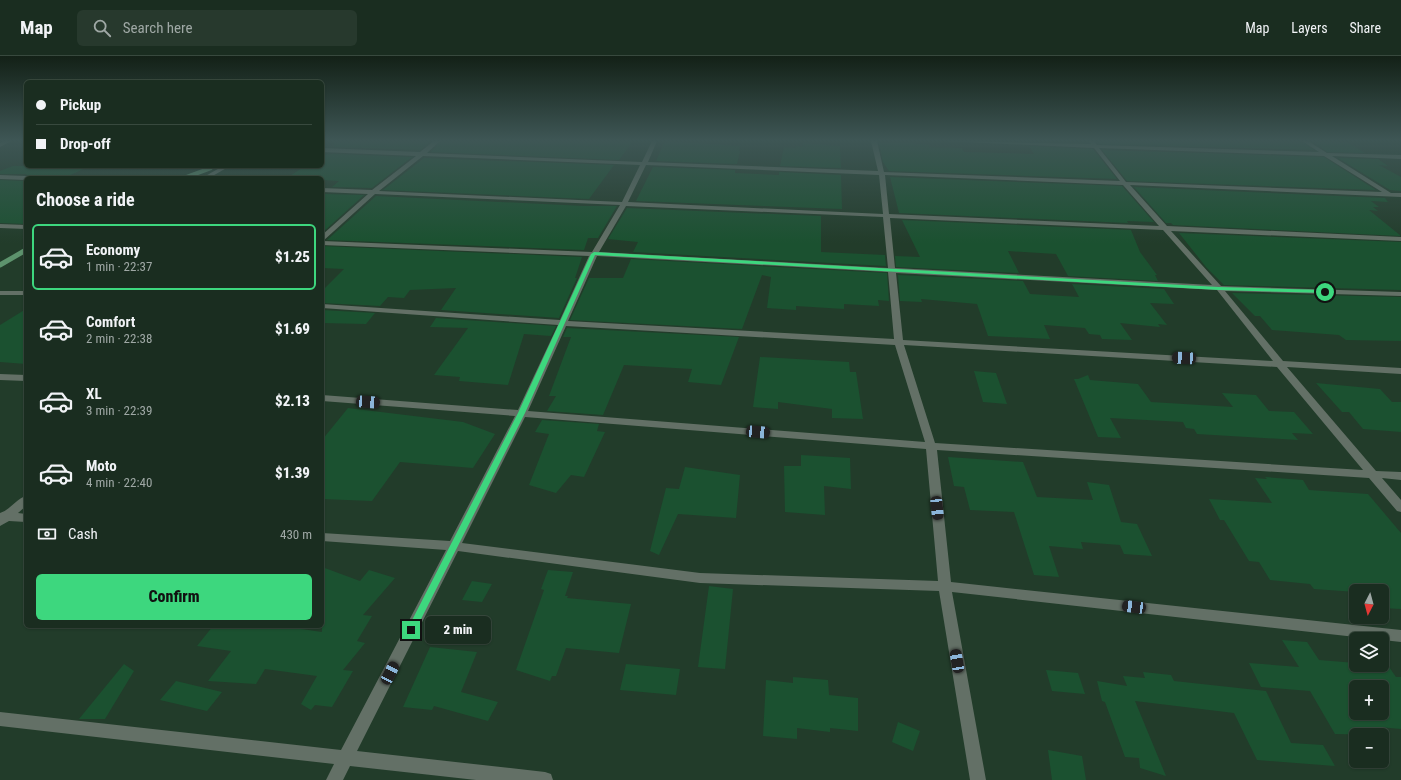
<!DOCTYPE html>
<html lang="en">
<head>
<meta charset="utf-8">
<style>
	:root { --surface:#1a2d20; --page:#27392d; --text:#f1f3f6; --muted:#9fa8a5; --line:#38493e; --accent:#3dd77e }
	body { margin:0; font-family:"Roboto Condensed",sans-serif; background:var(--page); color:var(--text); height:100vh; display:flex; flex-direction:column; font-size:15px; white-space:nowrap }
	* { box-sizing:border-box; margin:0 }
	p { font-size:13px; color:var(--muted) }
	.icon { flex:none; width:22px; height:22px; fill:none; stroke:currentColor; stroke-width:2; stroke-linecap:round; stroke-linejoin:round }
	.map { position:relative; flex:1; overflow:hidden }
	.details { position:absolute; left:24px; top:120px; width:300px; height:452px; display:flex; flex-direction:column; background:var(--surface); border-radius:6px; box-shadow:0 1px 3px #0004,0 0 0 1px var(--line) }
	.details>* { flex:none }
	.guide { position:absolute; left:24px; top:24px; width:300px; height:88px; border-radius:6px; box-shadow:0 1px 3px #0004,0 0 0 1px var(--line); display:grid; align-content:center; height:88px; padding:0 12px; background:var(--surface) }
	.needle { width:26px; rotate:186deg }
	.fabs { position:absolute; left:1349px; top:528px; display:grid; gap:8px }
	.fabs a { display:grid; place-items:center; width:40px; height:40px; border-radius:6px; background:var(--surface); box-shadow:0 1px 3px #0004,0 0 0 1px var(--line); font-size:20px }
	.end { position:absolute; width:18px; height:18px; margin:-9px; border:5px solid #3dd77e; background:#111; box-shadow:0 0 0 2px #111 }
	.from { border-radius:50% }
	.bubble { position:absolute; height:28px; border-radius:6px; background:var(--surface); box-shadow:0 1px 3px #0004,0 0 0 1px var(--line); font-size:13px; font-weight:800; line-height:28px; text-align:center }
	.car { position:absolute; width:12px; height:24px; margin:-12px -6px; border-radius:5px; box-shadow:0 0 3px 1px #0007; background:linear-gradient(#222 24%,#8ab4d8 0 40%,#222 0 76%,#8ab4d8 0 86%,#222 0) }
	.guide b { display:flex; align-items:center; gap:14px; height:38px; font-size:15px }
	.guide b+b { border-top:1px solid var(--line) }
	.guide i { width:10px; height:10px; background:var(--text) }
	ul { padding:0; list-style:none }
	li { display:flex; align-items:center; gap:12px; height:66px; margin:0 8px 6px; padding:0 4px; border:2px solid transparent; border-radius:6px }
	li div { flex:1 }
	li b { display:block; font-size:15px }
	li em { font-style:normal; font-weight:800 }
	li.selected { border-color:var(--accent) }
	li>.icon { width:36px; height:36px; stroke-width:1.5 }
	h2 { padding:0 12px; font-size:18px; line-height:48px }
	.pay { display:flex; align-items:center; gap:10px; height:44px; padding:0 12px; font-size:15px }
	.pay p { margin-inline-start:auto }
	.action { display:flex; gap:8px; margin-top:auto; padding:8px 12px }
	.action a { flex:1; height:46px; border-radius:6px; background:var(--accent); color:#111; font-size:16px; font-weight:800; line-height:46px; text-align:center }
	header { display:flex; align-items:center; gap:24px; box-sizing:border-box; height:56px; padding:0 20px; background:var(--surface); border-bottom:1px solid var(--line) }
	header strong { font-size:19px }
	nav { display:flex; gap:22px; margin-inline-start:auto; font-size:14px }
	.search { width:280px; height:36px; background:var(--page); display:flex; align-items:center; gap:10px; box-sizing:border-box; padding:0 14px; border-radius:6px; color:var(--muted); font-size:15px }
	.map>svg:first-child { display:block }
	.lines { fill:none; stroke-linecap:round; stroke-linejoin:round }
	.stream-far1 { stroke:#5d936d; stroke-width:4 }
	.stream { stroke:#5d936d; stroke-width:5 }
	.building { fill:#1b5130; fill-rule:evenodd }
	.minor { fill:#637066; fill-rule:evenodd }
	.route { fill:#3dd77e }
</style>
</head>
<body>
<header>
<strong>Map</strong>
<div class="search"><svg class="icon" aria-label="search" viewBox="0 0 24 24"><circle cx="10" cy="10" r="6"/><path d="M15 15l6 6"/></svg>Search here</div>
<nav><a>Map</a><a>Layers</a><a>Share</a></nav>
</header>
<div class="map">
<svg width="1401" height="724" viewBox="0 0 1401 724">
	<rect width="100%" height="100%" fill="#223c2a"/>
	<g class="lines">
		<path class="stream-far1" d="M184,122L211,112L210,110"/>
		<path class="stream" d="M0,209L26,194"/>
	</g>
	<path class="building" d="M334,85H431L420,94L334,91Z
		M441,85H633L619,104L431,96Z
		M665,85L740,90L739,95H740L737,108L656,105Z
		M1096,85H1301L1314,94L1098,88Z
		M1312,85L1347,86L1365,97L1327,96Z
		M803,87L840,90L841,112L780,110L784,91L795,92L796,90L802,91Z
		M879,87H909L929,89V91L962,92L964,96L1034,98L1029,90L1093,93L1117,123L889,115L883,106Z
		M1102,94L1324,101L1376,134L1127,125Z
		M334,98L412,101L372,132L332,131L339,125L322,124V122H287L305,110H322V99Z
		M424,102L614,109L589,143L383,134Z
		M1338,102L1378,103L1388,110L1379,109L1401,121V135L1390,134Z
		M13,110H90L64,122H30L26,118H0V115Z
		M653,111L735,114V117L779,119V116L841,119L842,153L636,145Z
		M890,121L1122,130L1154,166L1127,165L1128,167L899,157Z
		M0,124L26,125V168L0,167Z
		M1134,131L1385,142L1388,146L1371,145L1379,151H1373L1378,155L1369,154L1401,180L1173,169L1171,167H1166Z
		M322,138H323L364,139L322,177Z
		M376,140L584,150H617L598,182H588L584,194L327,184Z
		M627,152L821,160V196L885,199L886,210L633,196L638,186L608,183Z
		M902,164L1131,174L1140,196L1157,219H1155L1158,225L1068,220L1056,198L1008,195L1019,217L896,211L895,200L920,201Z
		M1179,177L1401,186V234L1224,229L1206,211Z
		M322,190L582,201L575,222H577L559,262L441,254L456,232L410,234L404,242L388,241L380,250L322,247V235L344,213L322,212Z
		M631,203L887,217L889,245L878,244L879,250L844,248V253L796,250V254L767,252L771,221L762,219L742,273L570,264L589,222H623Z
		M898,219L1023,225L1030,238L1079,241L1072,228L1164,233L1174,248L1150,247L1167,269L1158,268L1160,271L1120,267L1132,284L1102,283L1100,279L1089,278L1085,272L1044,269L1050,283L988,280L977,248L921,243L922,246L900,245Z
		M1232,237L1401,241V285L1346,284L1339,279L1272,274L1260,260H1255Z
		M26,253V308L0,306V269Z
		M322,254L375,257L366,268L322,267Z
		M436,262L556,270L551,280L524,278L508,329L459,325L460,321L434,319L468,272L430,271Z
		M567,272L739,281L721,329L688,326L692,313L624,309L603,359L547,355L556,340H549L571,281H563Z
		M760,301L849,306L850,316H856L863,363L832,362V353L778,346V353L753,351Z
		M974,315L996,317L1007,348L983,346Z
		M1088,319L1090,324L1138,328L1151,346L1233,351L1222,337L1256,339L1269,355L1294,356L1313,378L1292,377L1298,384L1197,378L1194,373L1186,372L1183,366L1110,362L1121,382L1098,381L1074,323H1078Z
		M1316,327L1380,333L1392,346H1401V376L1363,373L1349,356H1342Z
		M348,352L463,366L495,378L473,412L400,406L372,445L322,443V384Z
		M542,364L599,368L597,375L605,376L584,421L571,419L556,437L529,429L549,378L535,376Z
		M801,399L850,402L851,433L824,430L825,459L785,456L784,410H801Z
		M948,401L1023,406L1037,441L1093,444L1087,426L1109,429L1121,466L1137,468L1152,500L1124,498L1120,489L1081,486L1083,493L1049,490L1059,521L1034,519L1014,456L970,454L964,431L954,430Z
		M685,411L740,419L736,462L678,458L659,499L650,495L666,432L679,433Z
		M1265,421L1303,424L1309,434L1368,438L1401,477V553L1382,552V535L1356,536L1314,533L1310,528L1270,524L1259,506L1249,505L1224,464H1220L1209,443L1272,447L1255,422L1267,423Z
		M322,511L360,525L369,514L395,522L363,559L372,560L357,585L365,587L343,614L353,615L332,651L315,649L311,654L301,648L317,620L265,613L256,628L208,625L231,595L197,590L213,570H281L322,576Z
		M548,514L573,516L565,540H568L567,542L631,548L619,597L566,592L556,620H552L550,625L516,614L544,534L541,533Z
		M472,525L492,528L482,546L462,544Z
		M709,530L733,533L725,613L698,611Z
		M1282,584L1307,586L1319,604L1356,607V609L1389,611L1396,621H1401V673L1379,671L1387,682H1382V679L1335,678L1310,635L1261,631L1249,607L1299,611ZM1356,631H1382V657H1356Z
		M430,591L477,596L461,636L498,646L488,665L434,650L432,654L403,651Z
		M124,608L134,615L105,663H79Z
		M626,608L680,613L676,639L620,634Z
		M1046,614L1078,617L1085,638L1052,635Z
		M1143,616L1171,619L1174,625L1266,635L1291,687L1323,689L1335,710L1257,704L1234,657L1135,645L1166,720L1140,712L1139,702L1125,701L1105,646L1102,645L1097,625L1127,630L1123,620L1145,622Z
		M793,621L828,624L829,639L858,642V675L830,672V676L797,672V683L763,680L766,624L793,627Z
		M176,625L222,636L207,655L160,644Z
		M898,666L920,675L913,695L892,686Z
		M1048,694L1082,700L1086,724H1052Z"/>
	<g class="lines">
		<path class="minor" d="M4,85H11L0,91V87Z
			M434,85H440L427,97L642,106L652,85H657L648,106L878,115L871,85H877L884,116L1120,125L1094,92L944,85L1091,88L1089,85H1094L1097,89L1319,96L1302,85H1308L1327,97L1401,99V103L1332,100L1391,137H1401V141L1130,129L1167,170L1401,181V185L1171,175L1221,230L1401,236V240L1225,235L1283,305L1401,312V318L1287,311L1376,415L1401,416V424L1382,422L1401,444V456L1397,455L1369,422L937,394L951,526L1401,574V586L952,536L986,724H970L939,535L700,527L458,495L357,695L545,716L551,718L553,724H476L350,710L343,724H326L334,708L0,670V656L341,694L446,494L322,485V477L450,485L515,360L322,345V339L518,354L558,269L322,252V248L560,264L589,200L322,189V179L368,138L322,136V132L372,134L416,100L322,96V92L420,96ZM1099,92L1324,100L1382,136L1126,126ZM423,100L640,109L622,146L379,135ZM646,109L879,119L883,158L628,146ZM885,119L1123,129L1159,170L889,158ZM375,138L620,149L592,196L323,185ZM626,150L883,161L888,212L599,196ZM890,162L1163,174L1212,229L895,212ZM597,200L888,216L894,283L568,265ZM896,217L1217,234L1273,305L903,284ZM566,270L895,289L925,386L528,355ZM904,289L1277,311L1363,414L935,387ZM525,361L926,393L938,525L700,517L462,487Z
			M223,110H230L209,122H202Z
			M0,119L26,120L29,122H26V124L0,123Z
			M0,168L26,169V173L0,172Z
			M0,235H26V239H0Z
			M0,318L26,319V325L0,324Z
			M26,440V450L18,457L26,458V466L9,465L0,470V457C10,454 16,443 26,440Z"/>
	</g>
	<linearGradient id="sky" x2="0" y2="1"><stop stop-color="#132117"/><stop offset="0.45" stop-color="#3e5655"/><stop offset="1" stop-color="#3e5655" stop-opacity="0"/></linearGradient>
	<rect width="1401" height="187" fill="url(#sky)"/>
	<path class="route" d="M594,196L1219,231L1325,234L1328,236L1325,237L1219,234L595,199L525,357L414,577H408L407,574L518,357L591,198Z"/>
</svg>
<div class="fabs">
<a><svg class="needle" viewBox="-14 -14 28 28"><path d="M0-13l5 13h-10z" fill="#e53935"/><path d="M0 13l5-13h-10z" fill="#9fa8a5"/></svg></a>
<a><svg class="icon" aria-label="layers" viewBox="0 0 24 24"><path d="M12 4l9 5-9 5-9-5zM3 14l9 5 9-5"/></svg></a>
<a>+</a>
<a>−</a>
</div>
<i class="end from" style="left:1325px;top:236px"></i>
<i class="end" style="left:411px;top:574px"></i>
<div class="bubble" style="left:425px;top:560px;width:66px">2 min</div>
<i class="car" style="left:1184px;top:302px;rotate:273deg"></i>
<i class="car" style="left:368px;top:346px;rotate:94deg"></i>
<i class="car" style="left:758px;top:376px;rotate:95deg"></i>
<i class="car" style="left:937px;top:452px;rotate:174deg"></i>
<i class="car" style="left:1134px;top:551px;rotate:277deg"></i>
<i class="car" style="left:957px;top:605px;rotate:350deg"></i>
<i class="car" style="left:390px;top:617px;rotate:27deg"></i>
<div class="guide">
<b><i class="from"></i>Pickup</b>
<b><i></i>Drop-off</b>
</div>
<section class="details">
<h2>Choose a ride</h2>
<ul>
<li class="selected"><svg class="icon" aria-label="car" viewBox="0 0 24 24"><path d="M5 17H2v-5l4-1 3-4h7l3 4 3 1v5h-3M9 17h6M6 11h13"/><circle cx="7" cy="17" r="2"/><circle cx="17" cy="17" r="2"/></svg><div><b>Economy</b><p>1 min · 22:37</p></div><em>$1.25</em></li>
<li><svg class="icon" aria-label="car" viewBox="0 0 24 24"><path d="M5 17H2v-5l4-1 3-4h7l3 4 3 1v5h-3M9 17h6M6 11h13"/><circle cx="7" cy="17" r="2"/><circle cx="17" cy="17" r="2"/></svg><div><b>Comfort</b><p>2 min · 22:38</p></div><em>$1.69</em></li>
<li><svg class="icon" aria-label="car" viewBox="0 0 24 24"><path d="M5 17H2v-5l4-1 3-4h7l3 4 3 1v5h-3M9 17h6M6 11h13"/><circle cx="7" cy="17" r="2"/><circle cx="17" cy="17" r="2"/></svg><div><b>XL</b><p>3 min · 22:39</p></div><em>$2.13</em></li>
<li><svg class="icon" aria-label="car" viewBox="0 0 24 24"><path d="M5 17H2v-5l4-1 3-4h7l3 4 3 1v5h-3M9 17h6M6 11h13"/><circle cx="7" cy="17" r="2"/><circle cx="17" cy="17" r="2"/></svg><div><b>Moto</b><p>4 min · 22:40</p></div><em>$1.39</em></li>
</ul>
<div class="pay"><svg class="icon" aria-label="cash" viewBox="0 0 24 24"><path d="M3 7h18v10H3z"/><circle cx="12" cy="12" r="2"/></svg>Cash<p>430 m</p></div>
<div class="action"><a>Confirm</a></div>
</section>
</div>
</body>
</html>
